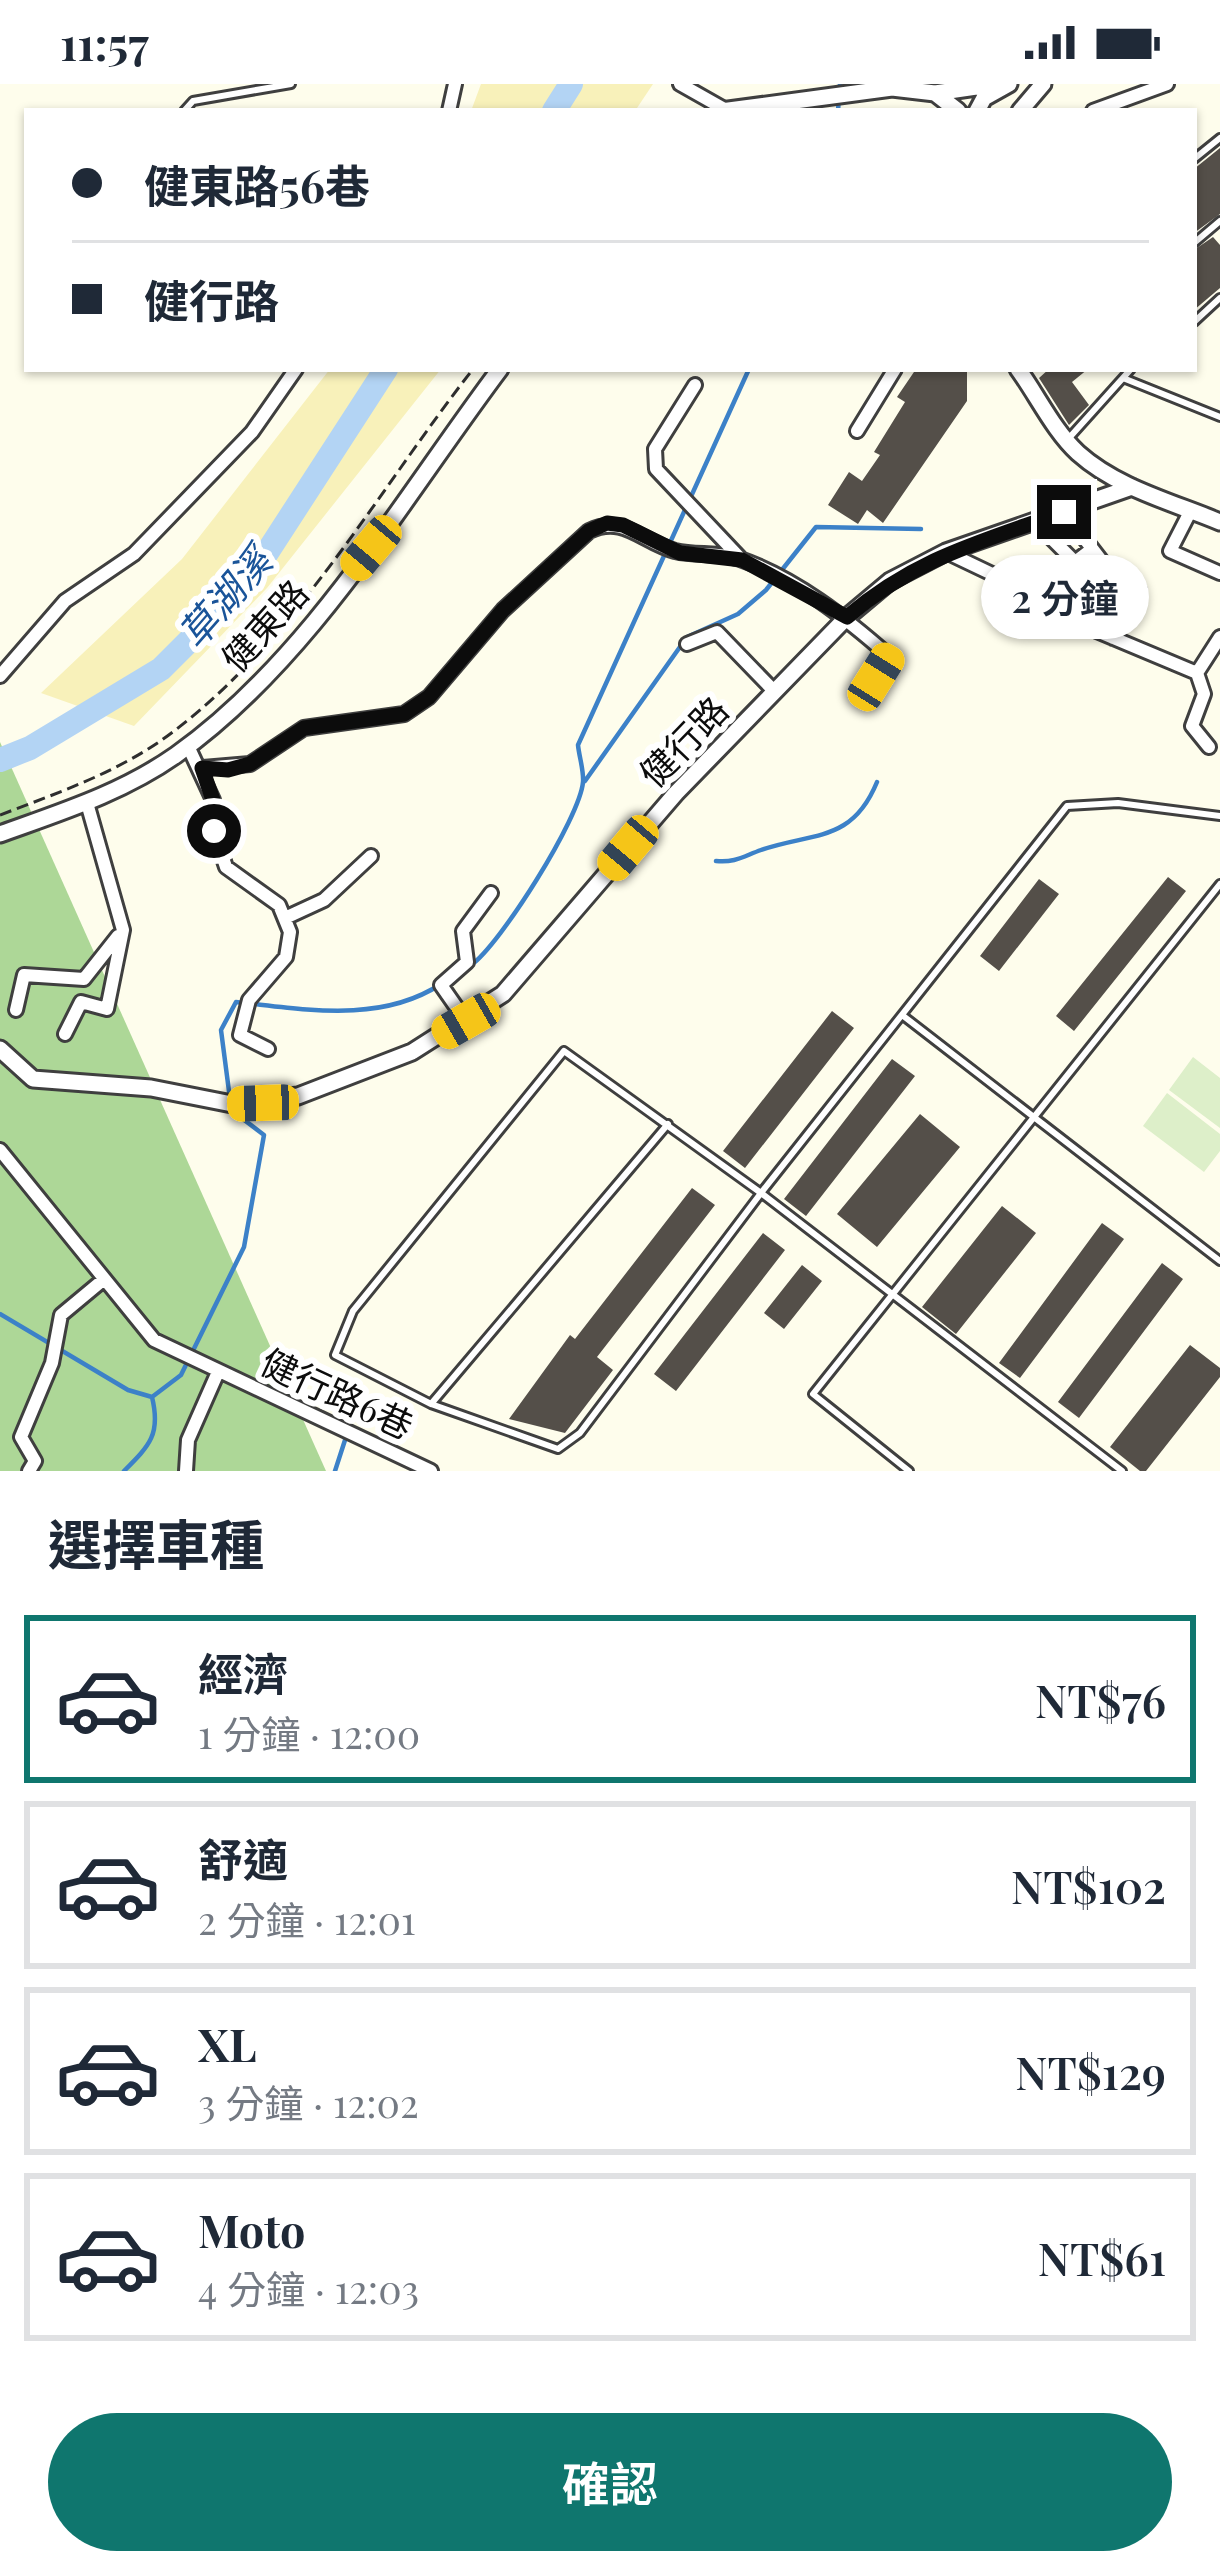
<!DOCTYPE html>
<html lang="zh-TW">
<head>
<meta charset="utf-8">
<style>
	:root { --surface:#fff; --page:#f6f6f7; --text:#1f2937; --muted:#747a83; --line:#e0e1e3; --accent:#0f766e }
	body { margin:0; font-family:"Playfair Display","Noto Sans TC",serif; background:var(--page); color:var(--text); height:100vh; display:flex; flex-direction:column; font-size:45px; white-space:nowrap }
	* { box-sizing:border-box; margin:0 }
	p { font-size:39px; color:var(--muted) }
	.icon { flex:none; width:66px; height:66px; fill:none; stroke:currentColor; stroke-width:2; stroke-linecap:round; stroke-linejoin:round }
	.map { position:relative; height:1387px; overflow:hidden }
	.panel { display:flex; flex-direction:column; background:var(--surface); flex:1 }
	.panel>* { flex:none }
	.banner { position:absolute; left:24px; top:24px; width:1173px; height:264px; border-radius:0px; box-shadow:0 3px 9px #0004; display:grid; align-content:center; height:264px; padding:0 48px; background:var(--surface) }
	.end { position:absolute; width:54px; height:54px; margin:-27px; border:15px solid #0c0c0c; background:#fff; box-shadow:0 0 0 6px #fff }
	.from { border-radius:50% }
	.bubble { position:absolute; height:84px; border-radius:42px; background:var(--surface); box-shadow:0 3px 9px #0004; font-size:39px; font-weight:600; line-height:84px; text-align:center }
	.car { position:absolute; width:36px; height:72px; margin:-36px -18px; border-radius:15px; box-shadow:0 0 9px 3px #0007; background:linear-gradient(#f5c518 24%,#345 0 40%,#f5c518 0 76%,#345 0 86%,#f5c518 0) }
	.banner b { display:flex; align-items:center; gap:42px; height:114px; font-size:45px }
	.banner b+b { border-top:3px solid var(--line) }
	.banner i { width:30px; height:30px; background:var(--text) }
	ul { padding:0; list-style:none }
	li { display:flex; align-items:center; gap:36px; height:168px; margin:0 24px 18px; padding:0 24px; border:6px solid var(--line); border-radius:0px }
	li div { flex:1 }
	li b { display:block; font-size:45px }
	li em { font-style:normal; font-weight:600 }
	li.on { border-color:var(--accent) }
	li>.icon { width:108px; height:108px; stroke-width:1.5 }
	h2 { padding:0 48px; font-size:54px; line-height:144px }
	.primary-button { display:flex; gap:24px; margin-top:auto; padding:24px 48px }
	.primary-button a { flex:1; height:138px; border-radius:72px; background:var(--accent); color:#fff; font-size:48px; font-weight:600; line-height:138px; text-align:center }
	.status { display:flex; justify-content:space-between; align-items:center; height:84px; padding:0 60px; background:var(--surface); direction:ltr }
	.status svg { height:33px; fill:currentColor }
	.map>svg:first-child { display:block }
	.forest { fill:#add797 }
	.sand { fill:#f8f1ba }
	.pitch { fill:#ddefc9 }
	.lines { fill:none; stroke-linecap:round; stroke-linejoin:round }
	.stream { stroke:#3c81c8; stroke-width:4.5 }
	.river { stroke:#b3d4f4; stroke-width:24 }
	.building { fill:#544f49 }
	.service-casing { stroke:#3f3f3f; stroke-width:12 }
	.minor-casing { stroke:#3f3f3f; stroke-width:18 }
	.tertiary-casing { stroke:#3f3f3f; stroke-width:21 }
	.path { stroke:#2e2e2e; stroke-width:3; stroke-dasharray:12 6; stroke-linecap:butt }
	.service { stroke:#fff; stroke-width:6 }
	.minor { stroke:#fff; stroke-width:12 }
	.tertiary { stroke:#fff; stroke-width:15 }
	.route { stroke:#0c0c0c; stroke-width:15 }
	.labels { text-anchor:middle; stroke-width:12; stroke-linejoin:round; paint-order:stroke }
	.street-label { font-size:36px; fill:#0c0c0c; stroke:#fff }
	.water-label { font-size:39px; font-style:italic; fill:#1a5499; stroke:#fff }
</style>
</head>
<body>
<div class="status"><b>11:57</b><svg viewBox="0 0 49 12"><path d="M0 12V9h3v3zM5 12V6h3v6zM10 12V3h3v9zM15 12V0h3v12zM26 1h20v11H26zM47 4h2v5h-2z"/></svg></div>
<div class="map">
<svg width="1220" height="1387" viewBox="0 0 1220 1387">
	<rect width="100%" height="100%" fill="#fefdec"/>
	<path class="forest" d="M0,658L326,1387H0Z"/>
	<path class="sand" d="M481,0H653L635,27H471Z
		M330,285H441L267,504L134,642L41,609L182,475Z"/>
	<path class="pitch" d="M1193,973L1220,994V1044L1169,1006Z
		M1167,1009L1220,1050V1067L1204,1088L1143,1042Z"/>
	<g class="lines">
		<path class="stream" d="M838,27L840,0
			M585,697L687,553L738,530L766,506L816,443L921,445
			M716,777C735,779 744,772 761,766C813,748 852,759 877,698
			M471,881C500,861 580,734 583,698C584,687 579,672 578,661L749,285
			M230,1015L221,946L236,918C304,925 380,940 441,900
			M0,1230L128,1306L152,1313L181,1291L244,1163L264,1051L231,1026
			M124,1387C150,1361 161,1350 152,1313
			M335,1387L346,1353"/>
		<path class="river" d="M554,27L571,0
			M0,676L30,664L161,585L248,498L386,285"/>
	</g>
	<path class="building" d="M1220,64V130L1194,149V85Z
		M1213,153L1220,161V204L1194,226V166Z
		M916,285H967V317L883,439L867,426L858,440L828,421L849,388L862,397L880,371L874,368L905,318L897,313Z
		M1049,285H1088L1072,298L1089,321L1069,341L1039,294Z
		M1168,793L1186,807L1074,947L1056,932Z
		M1039,795L1059,810L999,887L980,872Z
		M832,927L854,944L745,1084L723,1067Z
		M892,975L915,992L806,1132L784,1115Z
		M920,1030L960,1063L877,1163L837,1130Z
		M692,1104L715,1121L597,1273L613,1286L565,1349L509,1335L570,1251L575,1255Z
		M1002,1122L1036,1149L956,1250L922,1223Z
		M1102,1139L1124,1155L1020,1294L999,1279Z
		M763,1149L785,1166L676,1307L654,1290Z
		M1162,1179L1183,1195L1079,1334L1058,1318Z
		M802,1181L822,1197L784,1245L764,1229Z
		M1190,1261L1220,1284V1293L1146,1387H1140L1110,1363Z"/>
	<g class="lines">
		<defs>
			<path id="service" d="M184,27L193,17L291,0
				M1194,75L1220,54
				M1194,159L1220,137
				M1194,238L1220,214
				M1123,294L1220,333
				M1069,354L1131,285
				M902,931L1220,1177
				M431,1320L668,1040
				M909,1387L813,1310L1220,800
				M1122,1387L761,1109L564,967L353,1227L335,1271L431,1320L558,1365L580,1349L761,1109L1067,722L1118,719L1220,732"/>
			<path id="minor" d="M680,0L726,26
				M449,27L455,0
				M1093,27L1167,0
				M695,301L655,365L656,385L741,475
				M857,347L895,285
				M1191,426L1170,467L1220,489
				M1064,428L1104,480L1139,506L1113,554
				M1035,438L1074,477
				M946,468L1036,511L1080,540L1197,589
				M1053,495L1092,465
				M687,560L717,548L775,608
				M0,592L65,517L134,470L252,348L296,285
				M188,662L213,716L214,747L226,783L279,821L290,848L286,873L249,916L240,951L268,965
				M1209,663L1192,642L1204,610L1197,589L1220,553
				M203,684L250,680L304,644L404,630L429,613L503,526L589,447C623,430 642,458 675,467C696,472 718,468 740,475C795,494 846,534 889,572L862,615
				M285,834L324,816L371,772
				M16,926L24,891L84,895L118,852
				M466,937L441,901L467,878L463,847L491,809
				M65,950L81,918L107,925L123,846L87,719
				M0,1066L154,1256L431,1387
				M29,1387L35,1377L21,1353L52,1279L61,1231L103,1196
				M186,1387L188,1356L218,1288"/>
			<path id="tertiary" d="M935,9L958,27
				M721,27L892,4L935,9L997,0
				M977,27L984,14L1009,0
				M1020,27L1043,0
				M1018,285C1037,311 1054,347 1078,369C1117,404 1172,418 1220,438
				M0,750C61,728 122,709 176,671C309,577 403,414 500,285
				M0,965L33,995L151,1004L232,1020L298,1012L412,968L503,910L676,709L847,533L890,497L946,468L1132,403"/>
		</defs>
		<use href="#service" class="service-casing"/>
		<use href="#minor" class="minor-casing"/>
		<use href="#tertiary" class="tertiary-casing"/>
		<path class="path" d="M0,731C55,710 110,691 159,658C290,566 376,409 473,285"/>
		<use href="#service" class="service"/>
		<use href="#minor" class="minor"/>
		<use href="#tertiary" class="tertiary"/>
	</g>
	<g class="lines">
		<path class="route" d="M214,747L213,716L202,684L228,686L250,680L304,644L404,630L429,613L503,526L589,447L607,439L623,441L680,469L742,476L847,533C916,474 981,458 1064,428"/>
	</g>
	<g class="labels">
		<g class="street-label">
			<text transform="translate(265 542) rotate(-48)" y="13">健東路</text>
			<text transform="translate(684 658) rotate(-46)" y="13">健行路</text>
			<text transform="translate(337 1310) rotate(25)" y="13">健行路6巷</text>
		</g>
		<g class="water-label">
			<text transform="translate(225 514) rotate(-49)" y="14">草湖溪</text>
		</g>
	</g>
</svg>
<i class="end from" style="left:214px;top:747px"></i>
<i class="end" style="left:1064px;top:428px"></i>
<div class="bubble" style="left:981px;top:471px;width:168px">2 分鐘</div>
<i class="car" style="left:371px;top:464px;rotate:220deg"></i>
<i class="car" style="left:876px;top:593px;rotate:32deg"></i>
<i class="car" style="left:628px;top:764px;rotate:220deg"></i>
<i class="car" style="left:466px;top:937px;rotate:240deg"></i>
<i class="car" style="left:263px;top:1019px;rotate:268deg"></i>
<div class="banner">
<b><i class="from"></i>健東路56巷</b>
<b><i></i>健行路</b>
</div>
</div>
<section class="panel">
<h2>選擇車種</h2>
<ul>
<li class="on"><svg class="icon" aria-label="car" viewBox="0 0 24 24"><path d="M5 17H2v-5l4-1 3-4h7l3 4 3 1v5h-3M9 17h6M6 11h13"/><circle cx="7" cy="17" r="2"/><circle cx="17" cy="17" r="2"/></svg><div><b>經濟</b><p>1 分鐘 · 12:00</p></div><em>NT$76</em></li>
<li><svg class="icon" aria-label="car" viewBox="0 0 24 24"><path d="M5 17H2v-5l4-1 3-4h7l3 4 3 1v5h-3M9 17h6M6 11h13"/><circle cx="7" cy="17" r="2"/><circle cx="17" cy="17" r="2"/></svg><div><b>舒適</b><p>2 分鐘 · 12:01</p></div><em>NT$102</em></li>
<li><svg class="icon" aria-label="car" viewBox="0 0 24 24"><path d="M5 17H2v-5l4-1 3-4h7l3 4 3 1v5h-3M9 17h6M6 11h13"/><circle cx="7" cy="17" r="2"/><circle cx="17" cy="17" r="2"/></svg><div><b>XL</b><p>3 分鐘 · 12:02</p></div><em>NT$129</em></li>
<li><svg class="icon" aria-label="car" viewBox="0 0 24 24"><path d="M5 17H2v-5l4-1 3-4h7l3 4 3 1v5h-3M9 17h6M6 11h13"/><circle cx="7" cy="17" r="2"/><circle cx="17" cy="17" r="2"/></svg><div><b>Moto</b><p>4 分鐘 · 12:03</p></div><em>NT$61</em></li>
</ul>
<div class="primary-button"><a>確認</a></div>
</section>
</body>
</html>
